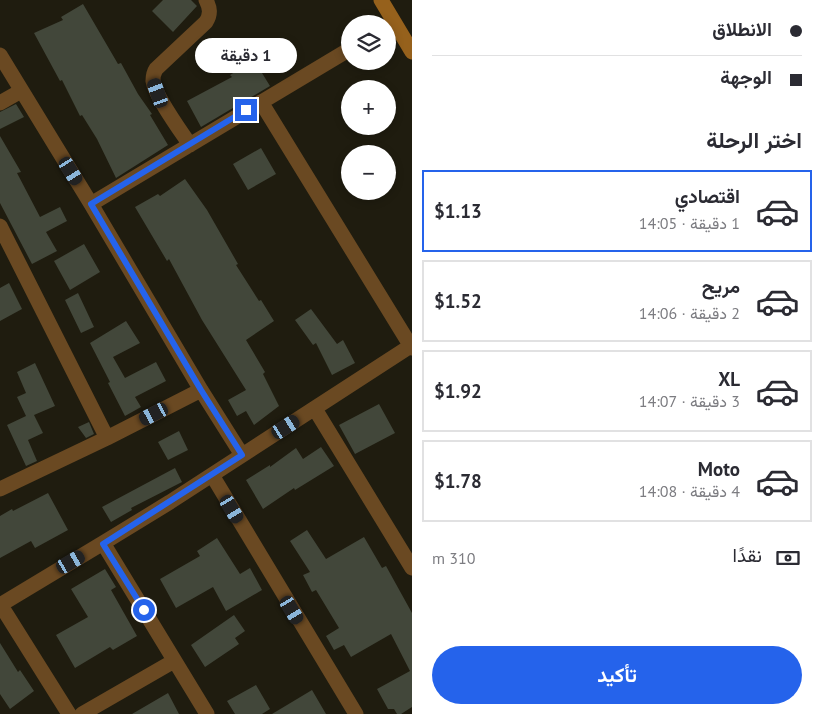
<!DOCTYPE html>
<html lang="ar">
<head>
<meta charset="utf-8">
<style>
	:root { --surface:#fff; --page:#f7f7f7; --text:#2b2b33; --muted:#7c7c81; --line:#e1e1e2; --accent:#2563eb }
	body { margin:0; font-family:"PT Sans",Vazirmatn,sans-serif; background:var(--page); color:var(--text); direction:rtl; height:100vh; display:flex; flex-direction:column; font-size:19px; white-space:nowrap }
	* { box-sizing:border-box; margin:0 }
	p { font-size:16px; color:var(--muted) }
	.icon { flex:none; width:28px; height:28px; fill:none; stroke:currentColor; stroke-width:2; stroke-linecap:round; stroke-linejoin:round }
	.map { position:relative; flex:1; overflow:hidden; direction:ltr }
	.sheet { display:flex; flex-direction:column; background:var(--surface); width:410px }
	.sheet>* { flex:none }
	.top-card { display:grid; align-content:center; height:110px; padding:0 20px; background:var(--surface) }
	.controls { position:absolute; left:341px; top:15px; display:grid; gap:10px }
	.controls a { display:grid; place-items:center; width:55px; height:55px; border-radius:50%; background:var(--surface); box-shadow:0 2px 8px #0003; font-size:25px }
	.end { position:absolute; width:22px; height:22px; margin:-11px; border:6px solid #2563eb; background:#fff; box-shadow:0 0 0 2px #fff }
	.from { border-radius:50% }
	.bubble { position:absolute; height:35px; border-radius:18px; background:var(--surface); box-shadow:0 2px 8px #0003; font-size:16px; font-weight:700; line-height:35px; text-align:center; direction:rtl }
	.car { position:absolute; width:15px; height:30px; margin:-15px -8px; border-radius:6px; box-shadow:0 0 4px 1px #0007; background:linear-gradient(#222 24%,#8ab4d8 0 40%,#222 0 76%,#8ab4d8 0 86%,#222 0) }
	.top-card b { display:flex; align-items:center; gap:18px; height:48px; font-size:19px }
	.top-card b+b { border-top:1px solid var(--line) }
	.top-card i { width:12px; height:12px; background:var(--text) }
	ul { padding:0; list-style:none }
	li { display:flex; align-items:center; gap:15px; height:82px; margin:0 10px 8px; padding:0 10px; border:2px solid var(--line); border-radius:0px }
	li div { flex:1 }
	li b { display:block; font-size:19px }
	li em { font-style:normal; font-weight:700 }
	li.on { border-color:var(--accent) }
	li>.icon { width:45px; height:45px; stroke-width:1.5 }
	h2 { padding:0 20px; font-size:22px; line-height:60px }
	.pay { display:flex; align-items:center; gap:12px; height:55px; padding:0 20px; font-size:19px }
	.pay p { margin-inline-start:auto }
	.button { display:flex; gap:10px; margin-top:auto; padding:10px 20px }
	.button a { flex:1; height:58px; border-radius:30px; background:var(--accent); color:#fff; font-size:20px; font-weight:700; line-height:58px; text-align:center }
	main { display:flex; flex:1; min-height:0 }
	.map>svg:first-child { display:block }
	.building { fill:#42473a }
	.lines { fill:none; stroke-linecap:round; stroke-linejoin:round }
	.street { stroke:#6a4922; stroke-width:15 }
	.secondary { stroke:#96611c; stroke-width:15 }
	.route { stroke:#2563eb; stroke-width:6 }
</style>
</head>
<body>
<main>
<section class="sheet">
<div class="top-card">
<b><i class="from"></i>الانطلاق</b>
<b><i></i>الوجهة</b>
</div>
<h2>اختر الرحلة</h2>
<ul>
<li class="on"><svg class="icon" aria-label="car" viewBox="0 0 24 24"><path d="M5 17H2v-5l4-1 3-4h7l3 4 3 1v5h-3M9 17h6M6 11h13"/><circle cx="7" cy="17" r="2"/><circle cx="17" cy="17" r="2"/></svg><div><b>اقتصادي</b><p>1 دقيقة · 14:05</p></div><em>$1.13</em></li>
<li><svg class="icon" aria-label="car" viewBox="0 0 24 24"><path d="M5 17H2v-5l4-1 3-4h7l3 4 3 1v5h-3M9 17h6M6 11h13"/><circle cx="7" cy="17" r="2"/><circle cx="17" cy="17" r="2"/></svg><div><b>مريح</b><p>2 دقيقة · 14:06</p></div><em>$1.52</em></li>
<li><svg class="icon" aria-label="car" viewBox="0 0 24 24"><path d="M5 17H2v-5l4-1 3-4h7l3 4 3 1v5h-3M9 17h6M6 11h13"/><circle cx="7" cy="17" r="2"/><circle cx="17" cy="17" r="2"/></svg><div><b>XL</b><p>3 دقيقة · 14:07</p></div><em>$1.92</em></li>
<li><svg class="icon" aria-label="car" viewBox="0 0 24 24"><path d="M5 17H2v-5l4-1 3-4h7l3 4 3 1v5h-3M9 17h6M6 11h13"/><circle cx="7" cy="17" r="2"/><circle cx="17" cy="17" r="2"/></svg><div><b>Moto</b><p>4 دقيقة · 14:08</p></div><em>$1.78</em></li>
</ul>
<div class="pay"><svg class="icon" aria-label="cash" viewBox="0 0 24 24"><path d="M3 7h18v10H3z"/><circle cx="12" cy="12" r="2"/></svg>نقدًا<p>310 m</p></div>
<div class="button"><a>تأكيد</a></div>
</section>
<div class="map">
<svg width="412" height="714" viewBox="0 0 412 714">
	<rect width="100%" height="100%" fill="#1f1c0f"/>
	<path class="building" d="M163,0H191L197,6L173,32L152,11Z
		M83,4L118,64L121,63L138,94L152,114L150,115L168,145L116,178L97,139L82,115L80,116L62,80L60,81L34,33L63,20L61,17Z
		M254,60L270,86L201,127L187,101L232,77L230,75Z
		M16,104L24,117L0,129V112Z
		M0,136L21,172L17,173L40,217L60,207L67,221L46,232L57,251L32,264L0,203Z
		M261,148L276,174L248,190L233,164Z
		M185,179L207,210L238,264L236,265L259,301L261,300L274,321L246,340L265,372L263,374L279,406L254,425L246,411L237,416L228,400L246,390L202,320L169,259L167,261L135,207L158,194L160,196Z
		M84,244L100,272L70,290L54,261Z
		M9,283L22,309L0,321V288Z
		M78,293L94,327L81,333L65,300Z
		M311,309L337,344L343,340L355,363L332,375L316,343L313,345L295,320Z
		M126,321L140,343L113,357L125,378L156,362L166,381L135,397L141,407L125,416L108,383L110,382L90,343Z
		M35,363L55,406L34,415L43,433L28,440L37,461L26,466L7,425L26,416L17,397L26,393L17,372Z
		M379,404L395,433L355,454L339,425Z
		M89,422L94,434L86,438L78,427Z
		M179,431L188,450L168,460L158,442Z
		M321,447L334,466L295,490L294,488L263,509L246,480L270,465V467L296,448L303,459Z
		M175,468L182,482L131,508L132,510L111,522L102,507Z
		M48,493L68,530L35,548L31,541L0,558V516L12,509L13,511Z
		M307,530L326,559L364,537L382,568L386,566L412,613V707L401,714H397L394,709H388L377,689L410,671L391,634L351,657L344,645L334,650L326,636L339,628L316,590L312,592L303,575L310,572L290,541Z
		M217,538L240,574L250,568L262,590L226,611L213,587L176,608L160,579L200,556L197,551Z
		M105,569L116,587L111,590L137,636L113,650L110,647L75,668L56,635L88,617L71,589Z
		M234,615L245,631L235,638L239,644L205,667L191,645Z
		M0,643L18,672L20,670L34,691L10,709L0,694Z
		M256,685L270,709L262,714H235L227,701Z
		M312,690L326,714H272Z
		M168,693L179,714H132Z"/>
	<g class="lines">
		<path class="street" d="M0,55L91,204L201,390L242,455
			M261,102L412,348
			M0,103L21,91
			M190,145C180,130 155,96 153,81C153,77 154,72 156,69L206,22C211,14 210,8 206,0
			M91,204L350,49
			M0,226L107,438
			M315,409L412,568
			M212,475L356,714
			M0,489L107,438L201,390
			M103,543L207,714
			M0,604L69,714
			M0,605L103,543L170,502L412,345
			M82,714L174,661"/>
		<path class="secondary" d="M381,0L412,52"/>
	</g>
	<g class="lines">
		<path class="route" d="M144,610L103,544L242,455L201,390L91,204L246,110"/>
	</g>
</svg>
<div class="controls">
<a><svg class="icon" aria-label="layers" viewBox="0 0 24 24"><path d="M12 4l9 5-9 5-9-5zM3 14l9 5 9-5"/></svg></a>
<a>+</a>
<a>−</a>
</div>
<i class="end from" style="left:144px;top:610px"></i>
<i class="end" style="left:246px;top:110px"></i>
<div class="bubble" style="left:195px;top:38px;width:102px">1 دقيقة</div>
<i class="car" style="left:158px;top:93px;rotate:340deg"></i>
<i class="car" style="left:71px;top:171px;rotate:148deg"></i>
<i class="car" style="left:154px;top:414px;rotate:243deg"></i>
<i class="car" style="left:286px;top:427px;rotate:57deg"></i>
<i class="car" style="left:232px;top:509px;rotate:149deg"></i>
<i class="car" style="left:71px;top:562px;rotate:60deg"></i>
<i class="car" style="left:292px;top:610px;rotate:149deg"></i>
</div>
</main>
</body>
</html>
